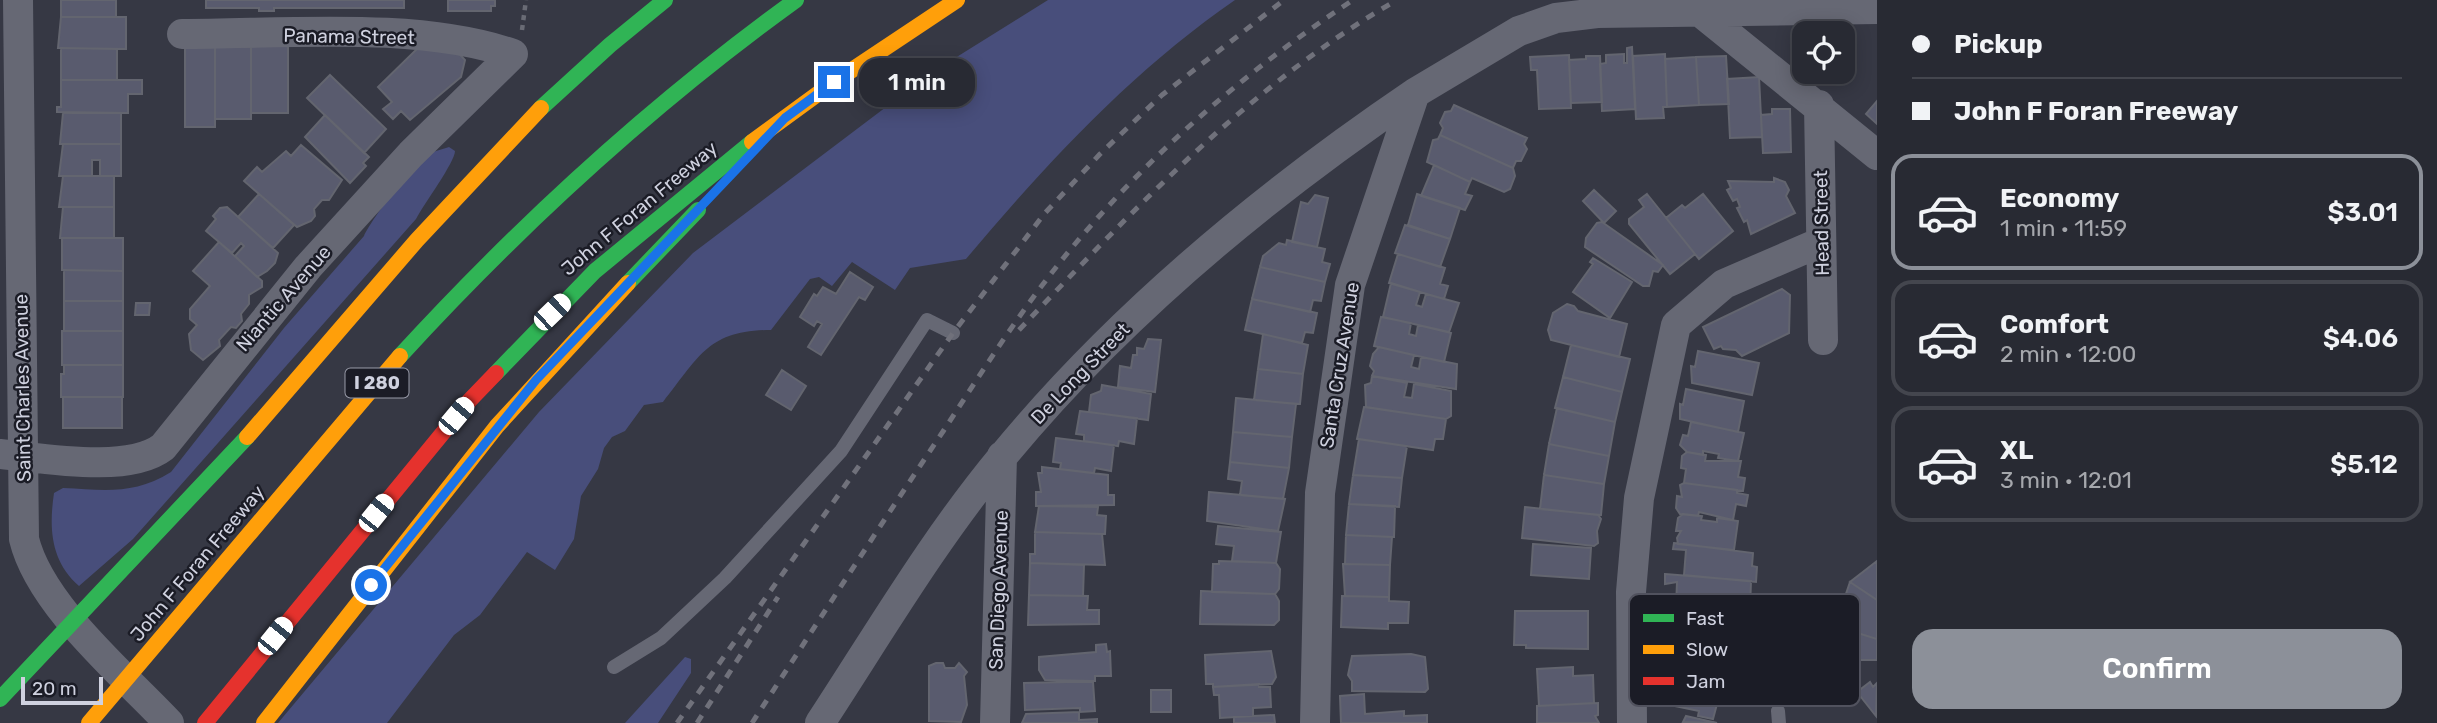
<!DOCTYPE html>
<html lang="en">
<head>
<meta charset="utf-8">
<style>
	:root { --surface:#282a33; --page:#30323b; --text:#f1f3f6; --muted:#a5a7ac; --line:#44464e; --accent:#8c9099 }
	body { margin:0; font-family:Rubik,sans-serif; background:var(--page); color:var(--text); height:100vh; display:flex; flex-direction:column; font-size:26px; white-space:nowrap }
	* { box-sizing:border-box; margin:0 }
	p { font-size:23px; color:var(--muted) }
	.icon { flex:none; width:38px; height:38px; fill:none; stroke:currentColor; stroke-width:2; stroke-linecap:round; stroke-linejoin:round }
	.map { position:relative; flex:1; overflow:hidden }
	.sheet { display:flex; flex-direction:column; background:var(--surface); width:560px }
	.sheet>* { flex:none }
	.hud { display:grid; align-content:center; height:154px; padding:0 35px; background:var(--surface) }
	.buttons { position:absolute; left:1792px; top:21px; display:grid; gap:14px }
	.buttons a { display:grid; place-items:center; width:63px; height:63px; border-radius:14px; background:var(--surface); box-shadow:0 4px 18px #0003,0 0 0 2px var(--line); font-size:35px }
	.scale { position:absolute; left:21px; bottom:18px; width:82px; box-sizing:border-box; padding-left:7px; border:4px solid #cfd1df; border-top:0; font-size:19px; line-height:24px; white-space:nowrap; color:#cfd1df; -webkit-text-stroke:5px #1b1c26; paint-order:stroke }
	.end { position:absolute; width:32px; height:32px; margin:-16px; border:9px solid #1a73e8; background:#fff; box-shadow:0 0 0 4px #fff }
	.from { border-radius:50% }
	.bubble { position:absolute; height:49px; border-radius:21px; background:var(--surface); box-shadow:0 4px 18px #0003,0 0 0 2px var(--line); font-size:23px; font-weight:600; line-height:49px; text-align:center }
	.car { position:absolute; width:21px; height:42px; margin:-21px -10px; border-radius:9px; box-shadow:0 0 5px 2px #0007; background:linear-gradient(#fff 24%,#345 0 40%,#fff 0 76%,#345 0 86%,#fff 0) }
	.hud b { display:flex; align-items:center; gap:24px; height:66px; font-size:26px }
	.hud b+b { border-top:2px solid var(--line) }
	.hud i { width:18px; height:18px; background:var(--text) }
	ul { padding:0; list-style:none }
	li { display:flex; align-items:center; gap:21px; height:116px; margin:0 14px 10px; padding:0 21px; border:4px solid var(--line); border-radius:21px }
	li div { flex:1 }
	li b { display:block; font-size:26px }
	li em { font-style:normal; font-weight:600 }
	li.selected { border-color:var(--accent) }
	li>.icon { width:63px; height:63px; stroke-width:1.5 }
	.action { display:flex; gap:14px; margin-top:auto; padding:14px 35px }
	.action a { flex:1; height:80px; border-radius:21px; background:var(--accent); color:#fff; font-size:28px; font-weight:600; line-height:80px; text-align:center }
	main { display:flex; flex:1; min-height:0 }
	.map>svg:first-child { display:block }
	.green { fill:#484e7b }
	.building { fill:#595b6e; stroke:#63656f; stroke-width:2 }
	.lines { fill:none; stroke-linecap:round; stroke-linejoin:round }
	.path { stroke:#696b75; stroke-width:4.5; stroke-dasharray:5 5; stroke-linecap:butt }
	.lane { stroke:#666874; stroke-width:14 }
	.street { stroke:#666874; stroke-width:30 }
	.fast { stroke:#30b455; stroke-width:16 }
	.slow { stroke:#ff9f0a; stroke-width:16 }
	.jam { stroke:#e5322d; stroke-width:16 }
	.rail { stroke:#70717b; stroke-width:5; stroke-dasharray:9 9; stroke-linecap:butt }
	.route { stroke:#1a73e8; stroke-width:9 }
	.labels { text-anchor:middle; stroke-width:5; stroke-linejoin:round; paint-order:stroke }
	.shield { fill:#1b1c26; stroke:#999ba8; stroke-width:2 }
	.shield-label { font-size:18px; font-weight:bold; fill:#cfd1df }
	.street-label { font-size:19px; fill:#cfd1df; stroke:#1b1c26 }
	.key { fill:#1b1c26; stroke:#51525e; stroke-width:2 }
	.key-label { font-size:19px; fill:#cfd1df }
</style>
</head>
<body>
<main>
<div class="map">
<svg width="1877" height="723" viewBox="0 0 1877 723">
	<rect width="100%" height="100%" fill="#363844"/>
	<path class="green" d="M1048,0H1235C1132,71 1046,164 966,259L910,268L895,290L852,262L832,286L819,277L810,279L771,330C708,330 699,357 663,402L644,405L625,431L612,437L604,448L598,469L581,496L574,539L555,570L527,552L480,615L454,635L387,723H278L539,412L693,253L931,73Z
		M449,147L455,151C455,162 424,204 416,219L133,539L79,586C50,561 49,527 54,493L63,488C105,490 134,495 171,472L284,328L364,236C373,217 415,161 433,152C438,150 444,149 449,147Z
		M685,657L691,659V673L658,723H625Z"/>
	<path class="building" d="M61,0H116V17H61Z
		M206,0H404V8H274V11H259V8H206Z
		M448,0H495V6H491V11H448Z
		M61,17H126V49L58,48Z
		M281,43L288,47V113H251V47Z
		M421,45L453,47L465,60L461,77L410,120L401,111L393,119L383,109L392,102L378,87Z
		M185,47H215V127H185Z
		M215,47H251V119H215Z
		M1632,47L1635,109L1602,111L1600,64L1606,63V55L1624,54V63H1627V48Z
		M61,48L117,49V80H61Z
		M1665,54L1667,107H1663L1664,118L1636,119L1633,56Z
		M1569,55L1571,108L1539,109L1537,70H1531L1530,57Z
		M1586,56H1600L1602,102L1571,103L1569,60L1586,59Z
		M1726,56L1729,104L1699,105L1696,57Z
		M1696,57L1699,105L1667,107L1665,59Z
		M330,75L386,129L364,153L307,98Z
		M1759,77L1762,137L1730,138L1727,79Z
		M61,80H142V94H128V113L57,112V107H61Z
		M1877,101V124L1866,114Z
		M1454,105L1527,138L1524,144L1527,149L1521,161H1516L1513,168L1440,135L1443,128L1440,123L1445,112L1451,111Z
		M1772,109H1790L1791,152L1763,153L1761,115L1772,114Z
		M63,113H121V144H60Z
		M325,115L369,157L363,163L366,166L350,183L305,137Z
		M1440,135L1513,168L1515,176L1510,189L1504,192L1472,178L1470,182L1427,162L1433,140L1438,139Z
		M63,144H121V176H100V160H92V176H59Z
		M301,145L342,180L329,200H322L314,209L315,216L311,221L297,227L244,181L257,167L262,172L286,151L291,156Z
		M1434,165L1470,182L1465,194L1472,196L1465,210L1421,196Z
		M63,176H114V207H59Z
		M1774,178L1785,182L1789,190L1786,196L1795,213L1751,234L1747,220L1744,222L1737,208L1740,207L1737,199L1733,201L1727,190L1731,188L1728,181L1774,182Z
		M1594,190L1616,211L1604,223L1583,201Z
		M259,194L294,225L273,248L238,217Z
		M1417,194L1460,208L1450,239L1408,225Z
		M1647,194L1695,254L1670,274L1629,224V219L1644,207L1639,200Z
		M1703,194L1733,231L1699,259L1666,218L1682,205L1685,208Z
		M1315,195L1328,198L1317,247L1292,242L1301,202L1308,204Z
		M63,207H114V238H60Z
		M227,207L278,253L275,263L267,271L257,277L235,256L244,246L241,243L232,253L206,231L216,219L213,216L220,208Z
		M1602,222L1663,265L1658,272L1653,271L1649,286H1643L1585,247L1586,238L1597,223Z
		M1405,225L1450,239L1440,267L1395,253Z
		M62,238H123V271L62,270Z
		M1287,240L1325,249L1322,262L1330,264L1325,282L1260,267L1263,256L1279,243L1286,245Z
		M219,242L262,281V287L249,295V304L241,314L242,321L236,328L231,327L219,340L220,346L203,360L191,350L189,334L197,325L190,319V309L210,286L193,271Z
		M1398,254L1445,268L1440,284L1448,286L1444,299L1389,283Z
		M1593,258L1632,282L1610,318L1573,292L1593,264L1590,262Z
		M1260,267L1325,282L1321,301L1313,300L1310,312L1252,299Z
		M64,270L123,271V301H64Z
		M850,272L873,287L865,300L859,297L821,355L808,347L822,324L817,321L814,326L800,317L814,294L817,296L823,287L836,294Z
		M1391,283L1420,292L1416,305L1422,307L1426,294L1459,303L1449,332L1383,317Z
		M1782,289L1790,295L1789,333L1742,356L1736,350L1723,349L1721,346L1714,349L1703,327Z
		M1252,299L1317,313L1313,333L1305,332L1302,343L1245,330Z
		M64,301H123V331H64Z
		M136,303H150L149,315H135Z
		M1567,304L1574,306L1578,311L1627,324L1619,357L1551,340L1548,330L1553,313Z
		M1381,317L1411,323L1409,334L1416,336L1418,325L1451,333L1444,362L1374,346Z
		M62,331H123V365H62Z
		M1263,334L1308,345L1303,374L1258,369Z
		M1148,339L1161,340L1155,392L1118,387L1120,366L1131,368L1133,355H1137V348L1144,349Z
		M1571,345L1630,359L1622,392L1563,377Z
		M1379,347L1414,355L1411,367L1419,369L1421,357L1457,364L1456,389L1372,376L1374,371L1370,366L1373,354Z
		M1698,351L1759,363L1752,395L1692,383L1691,366L1695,367Z
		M64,365H123V397H61V374H64Z
		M1258,369L1303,374L1300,404L1254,400Z
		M782,370L806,386L791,410L766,395Z
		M1372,376L1407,383L1404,397L1412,398L1414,384L1451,391V416L1446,419L1366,407L1365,385L1371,383Z
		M1563,377L1622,392L1615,422L1555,408Z
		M1102,385L1151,394L1148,420L1089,412L1091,395L1101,391Z
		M1686,389L1744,401L1738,432L1680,419V404L1683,405Z
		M63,397H122V428H63Z
		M1236,398L1296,404L1292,437L1233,432Z
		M1364,407L1446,419L1443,439H1435L1433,450L1357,439Z
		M1557,408L1615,422L1609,456L1549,444Z
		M1080,411L1137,418L1134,444L1119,441L1118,446L1084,441V435L1076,434Z
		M1691,422L1744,433L1738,461L1718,458L1719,454L1703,451V455L1687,452L1680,445L1683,435L1688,436Z
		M1233,432L1292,437L1289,468L1230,462Z
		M1056,438L1114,445L1111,471L1095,468L1094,473L1060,469L1061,463L1053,462Z
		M1359,439L1407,446L1402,478L1353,475Z
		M1549,444L1609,456L1604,484L1544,475Z
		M1687,452L1706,455L1705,461H1741L1738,477L1745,478L1743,491L1684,483L1686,469L1681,468L1682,456Z
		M1230,462L1289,468L1283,499L1240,495L1242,481L1228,479Z
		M1042,467L1108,475V495H1114V505L1036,506V492H1041L1038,473H1042Z
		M1353,475L1402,478L1399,507L1349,504Z
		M1544,475L1604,484L1601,515L1540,509Z
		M1684,483L1737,490V493L1748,495L1746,506L1736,504L1733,520L1699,512L1698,516L1680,514L1676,508L1677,496L1682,497L1680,485Z
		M1209,492L1285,499L1278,531L1207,521Z
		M1349,504L1395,506L1394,537L1346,535Z
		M1039,506L1098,507L1097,515L1106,516L1105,534L1035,532Z
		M1525,507L1598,515L1601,519L1597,531L1598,543L1594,546L1522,538Z
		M1683,514L1702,516L1701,520L1717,522V518L1738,521L1734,550L1678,544L1677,538L1681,531H1676L1678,518Z
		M1218,526L1281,532L1276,563L1232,561L1234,546L1216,544Z
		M1035,532L1102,534L1105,565L1030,563V554H1035Z
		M1346,535L1392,537L1390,565L1345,564Z
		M1674,543L1753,553L1752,566L1757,567L1756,582L1684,575L1686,550L1673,549Z
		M1533,544L1591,548L1589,579L1531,575Z
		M1219,561L1276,563L1280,569L1279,589L1275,594L1212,592L1213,564H1219Z
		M1877,561V600L1850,582Z
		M1030,563L1084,565L1083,596L1029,595Z
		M1343,564L1390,565L1389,597L1345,596Z
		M1665,574L1751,581L1750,610L1676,608L1677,582L1665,584Z
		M1850,582L1877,600V639L1835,626Z
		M1201,591L1275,594L1279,601V620L1274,625L1200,624Z
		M1029,595L1088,596L1087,610H1099V624L1028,625Z
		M1342,596L1389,597V601L1409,602L1408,623H1388V629L1341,627Z
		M1515,611H1588V649L1526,648V645H1514Z
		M1835,626L1877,639V660H1825Z
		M1106,644L1107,652L1110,651L1111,676H1095V681L1045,680L1039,670V657L1096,652V645Z
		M1271,651L1276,677L1272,684L1213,687V684H1206L1205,655Z
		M1411,654L1425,657L1428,689L1425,692L1352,691V681L1348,675L1352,656Z
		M936,663H943L945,668H955L959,663L967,672L964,676L967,705L961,722L929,721V666Z
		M1573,667V676L1593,675L1594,703L1539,706L1537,669Z
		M1668,672L1730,687L1726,705L1717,704L1713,719L1698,716L1699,711L1665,704L1667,696L1662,695Z
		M1068,682H1093L1095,711L1080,712V708L1025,710L1024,683Z
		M1870,682L1873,687L1877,683L1876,716L1857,692Z
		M1259,684V687H1270L1271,707L1253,708V716L1220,718L1219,695H1214L1213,687Z
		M1151,690H1171V712H1151Z
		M1364,694L1365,714L1404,711V716L1427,715V723H1341L1340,696Z
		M1598,703V715L1595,716L1599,723H1537V706Z
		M1079,712V720L1097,719V723H1022L1026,714Z
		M1274,715L1275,723H1234V717Z
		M1686,716L1717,723L1683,722Z"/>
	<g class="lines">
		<path class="path" d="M522,30L526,0"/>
		<path class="lane" d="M614,667L661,638L725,578L841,451L927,320L953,333
			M1778,711L1779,723"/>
		<path class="street" d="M18,0L24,539C40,605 122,673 169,723
			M1699,11L1877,155
			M1819,105L1823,340
			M0,454C43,458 128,474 163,447L308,267L411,154L513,54C418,21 284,34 182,34
			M820,723C879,633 934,539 1003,456C1120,314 1263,196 1415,93
			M995,723L1002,456
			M1315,723L1320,493L1350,285L1415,93L1519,31L1556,18L1597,13L1877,9
			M1632,723L1631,592L1639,498L1676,325L1724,284L1821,242"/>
		<path class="fast" d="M541,108L610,45L665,0
			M628,283L698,210
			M400,356C521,224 651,105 796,0
			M496,373L595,271L752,142
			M0,699L247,437"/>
		<path class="slow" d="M752,142L834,82L957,0
			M247,437L417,240L541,108
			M89,723L400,356
			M264,723L497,426L628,283"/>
		<path class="jam" d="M205,723L469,401L496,373"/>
		<path class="rail" d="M1019,330C1133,210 1252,83 1397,0
			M677,723L953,333L1045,213L1100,154L1162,95L1284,0
			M697,723L778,597
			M752,723C816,625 879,527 944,430C985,367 1026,302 1075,244C1154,150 1250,68 1353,0"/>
	</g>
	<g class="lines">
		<path class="route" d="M371,585L536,380L785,118L834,82"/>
	</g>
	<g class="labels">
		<rect class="shield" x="345.5" y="368.5" width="63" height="29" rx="5"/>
		<g class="shield-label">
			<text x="377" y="389">I 280</text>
		</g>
		<g class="street-label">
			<text transform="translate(349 36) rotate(1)" y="7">Panama Street</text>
			<text transform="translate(639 208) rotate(-40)" y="7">John F Foran Freeway</text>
			<text transform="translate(1821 223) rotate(-91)" y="7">Head Street</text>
			<text transform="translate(283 298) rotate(-49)" y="7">Niantic Avenue</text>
			<text transform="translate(1339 365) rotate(-81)" y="7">Santa Cruz Avenue</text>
			<text transform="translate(1080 373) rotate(-46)" y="7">De Long Street</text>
			<text transform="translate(22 388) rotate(-91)" y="7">Saint Charles Avenue</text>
			<text transform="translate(197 563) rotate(-50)" y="7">John F Foran Freeway</text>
			<text transform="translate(998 590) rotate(-88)" y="7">San Diego Avenue</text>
		</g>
	</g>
	<rect x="1629" y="594" width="231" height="112" rx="10" class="key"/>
	<rect x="1643" y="614" width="31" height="8" fill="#30b455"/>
	<rect x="1643" y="645" width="31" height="9" fill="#ff9f0a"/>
	<rect x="1643" y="677" width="31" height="8" fill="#e5322d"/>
	<g class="key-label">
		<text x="1686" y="625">Fast</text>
		<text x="1686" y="656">Slow</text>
		<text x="1686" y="688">Jam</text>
	</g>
</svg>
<div class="buttons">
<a><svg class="icon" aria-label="locate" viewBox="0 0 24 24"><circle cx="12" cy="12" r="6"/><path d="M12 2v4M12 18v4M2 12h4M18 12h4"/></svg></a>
</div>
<div class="scale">20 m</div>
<i class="end from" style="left:371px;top:585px"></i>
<i class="end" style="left:834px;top:82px"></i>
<div class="bubble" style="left:859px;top:58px;width:116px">1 min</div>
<i class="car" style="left:552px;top:312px;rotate:46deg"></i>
<i class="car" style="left:456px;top:416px;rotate:40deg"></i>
<i class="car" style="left:376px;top:513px;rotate:39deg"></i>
<i class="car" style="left:275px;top:636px;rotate:39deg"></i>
</div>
<section class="sheet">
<div class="hud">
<b><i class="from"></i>Pickup</b>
<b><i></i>John F Foran Freeway</b>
</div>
<ul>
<li class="selected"><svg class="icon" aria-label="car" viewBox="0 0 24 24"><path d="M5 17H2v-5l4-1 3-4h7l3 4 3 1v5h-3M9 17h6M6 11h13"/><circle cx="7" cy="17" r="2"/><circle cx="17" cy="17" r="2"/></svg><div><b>Economy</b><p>1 min · 11:59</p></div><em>$3.01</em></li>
<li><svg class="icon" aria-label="car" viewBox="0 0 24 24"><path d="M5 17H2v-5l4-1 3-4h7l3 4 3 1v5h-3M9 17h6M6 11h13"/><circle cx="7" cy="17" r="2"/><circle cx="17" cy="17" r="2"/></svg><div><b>Comfort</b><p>2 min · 12:00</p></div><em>$4.06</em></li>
<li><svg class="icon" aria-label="car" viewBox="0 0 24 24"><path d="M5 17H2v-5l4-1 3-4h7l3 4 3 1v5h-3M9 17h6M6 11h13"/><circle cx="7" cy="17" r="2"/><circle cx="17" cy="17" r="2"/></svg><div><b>XL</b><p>3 min · 12:01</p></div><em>$5.12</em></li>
</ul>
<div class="action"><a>Confirm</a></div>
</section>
</main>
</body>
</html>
